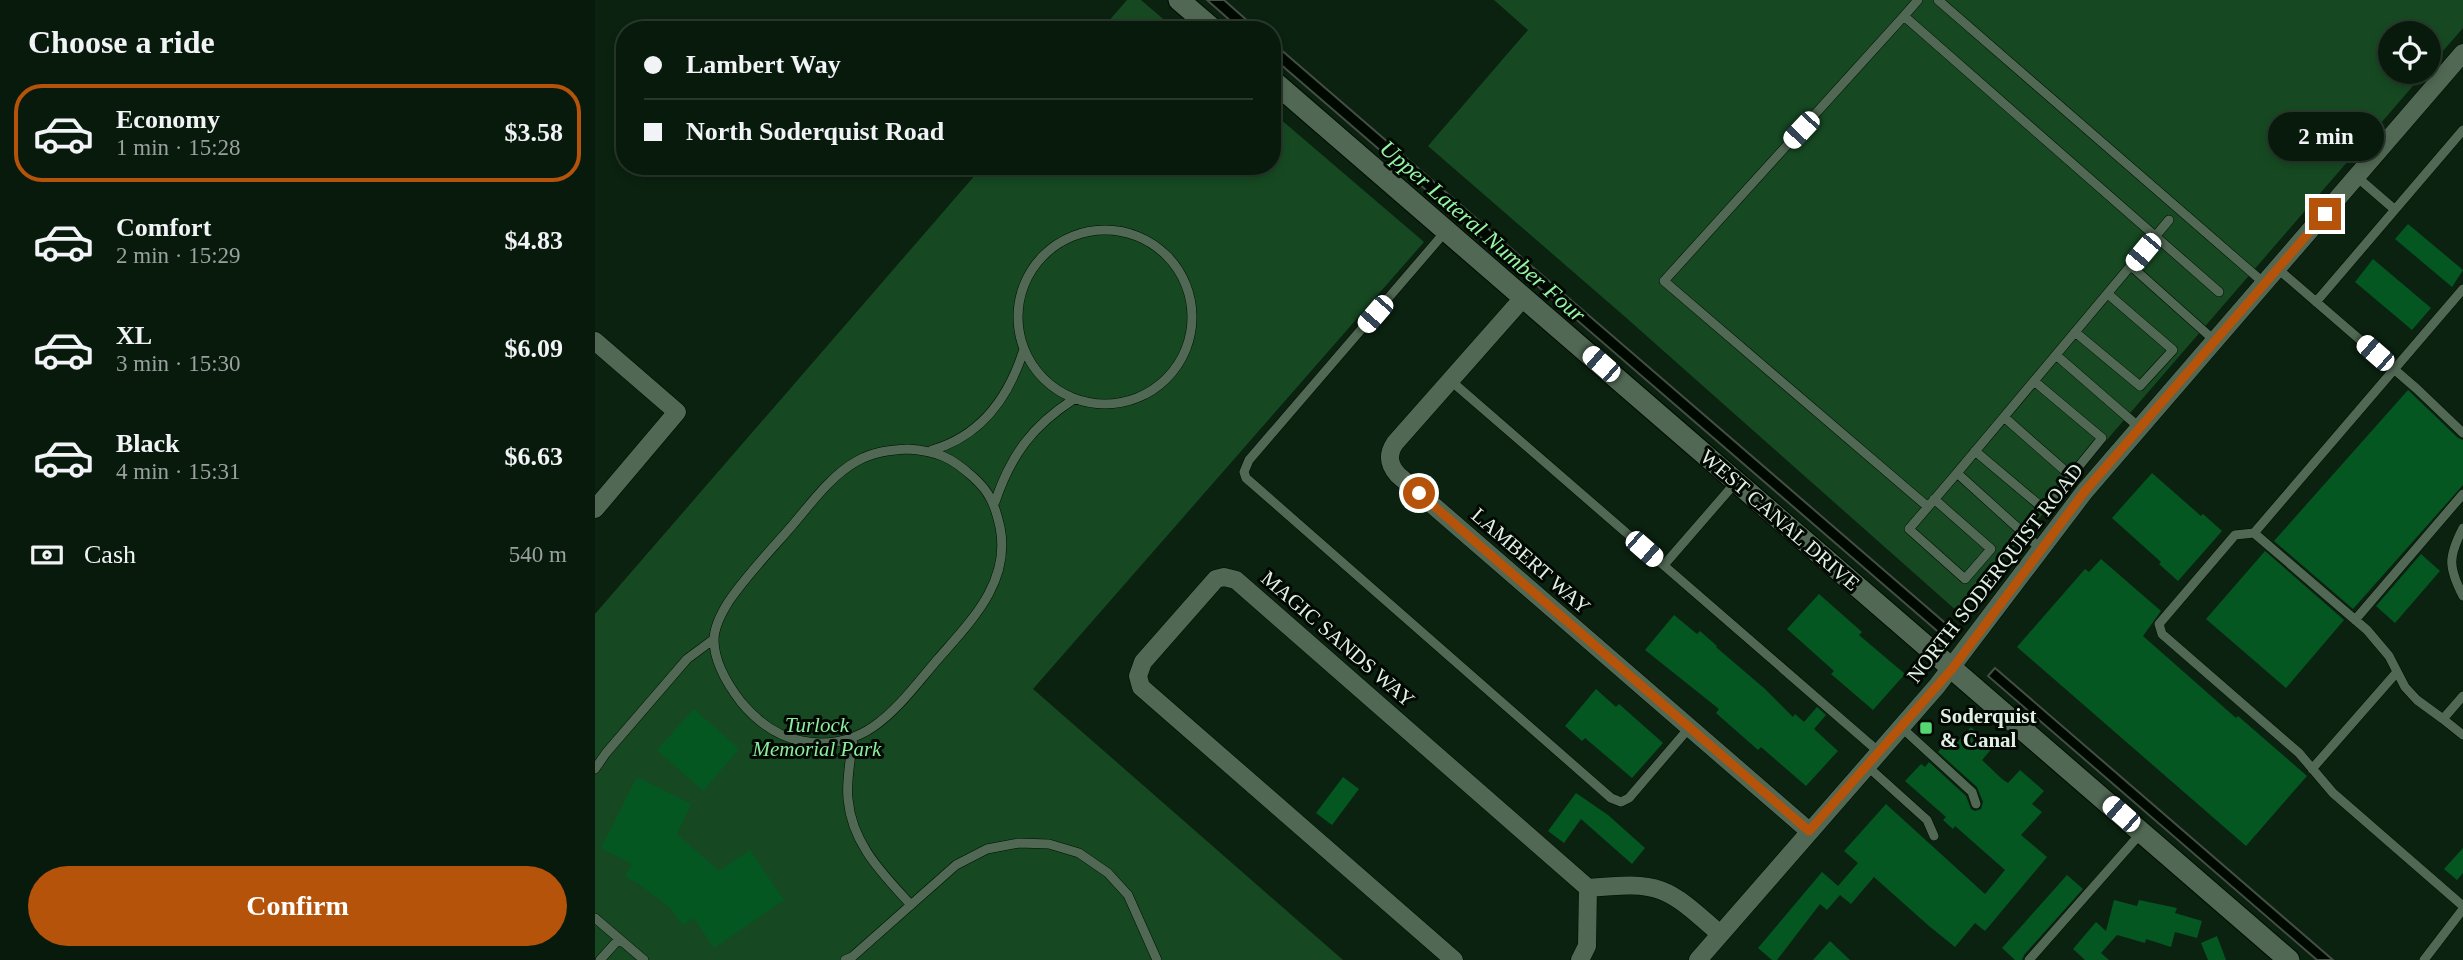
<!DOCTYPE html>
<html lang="en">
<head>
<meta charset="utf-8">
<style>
	:root { --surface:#081a0c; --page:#112315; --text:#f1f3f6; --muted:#98a19d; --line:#29382d; --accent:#b45309 }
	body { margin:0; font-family:Georgia,serif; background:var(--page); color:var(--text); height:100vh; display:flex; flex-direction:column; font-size:26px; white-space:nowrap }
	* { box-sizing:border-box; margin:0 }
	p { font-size:23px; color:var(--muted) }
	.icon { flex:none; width:38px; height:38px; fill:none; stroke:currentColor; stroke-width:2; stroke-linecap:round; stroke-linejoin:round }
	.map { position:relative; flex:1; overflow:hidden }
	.side { display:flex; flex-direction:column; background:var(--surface); width:595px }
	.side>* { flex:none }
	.banner { position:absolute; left:21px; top:21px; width:665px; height:154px; border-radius:28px; box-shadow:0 4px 10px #0003,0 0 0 2px var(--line); display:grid; align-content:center; height:154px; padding:0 28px; background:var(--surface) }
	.buttons { position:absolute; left:1783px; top:21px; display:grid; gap:14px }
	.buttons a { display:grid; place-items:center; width:63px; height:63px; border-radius:50%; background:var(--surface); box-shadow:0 4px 10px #0003,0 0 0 2px var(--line); font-size:35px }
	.end { position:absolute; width:32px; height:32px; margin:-16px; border:9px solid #b45309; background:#fff; box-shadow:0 0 0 4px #fff }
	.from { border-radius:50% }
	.bubble { position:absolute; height:49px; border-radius:24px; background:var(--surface); box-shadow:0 4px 10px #0003,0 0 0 2px var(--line); font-size:23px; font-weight:700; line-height:49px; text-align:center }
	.car { position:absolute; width:21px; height:42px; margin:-21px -10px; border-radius:9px; box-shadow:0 0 5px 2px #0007; background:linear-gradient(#fff 24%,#345 0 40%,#fff 0 76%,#345 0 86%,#fff 0) }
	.banner b { display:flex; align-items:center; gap:24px; height:66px; font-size:26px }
	.banner b+b { border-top:2px solid var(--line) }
	.banner i { width:18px; height:18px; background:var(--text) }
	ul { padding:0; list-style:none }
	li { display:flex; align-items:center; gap:21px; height:98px; margin:0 14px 10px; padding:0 14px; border:4px solid transparent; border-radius:28px }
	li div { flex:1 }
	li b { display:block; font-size:26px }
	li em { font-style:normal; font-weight:700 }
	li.active { border-color:var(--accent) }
	li>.icon { width:63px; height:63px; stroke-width:1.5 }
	h2 { padding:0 28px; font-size:32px; line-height:84px }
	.pay { display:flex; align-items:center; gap:18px; height:77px; padding:0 28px; font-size:26px }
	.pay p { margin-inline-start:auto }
	.action { display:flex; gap:14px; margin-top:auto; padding:14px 28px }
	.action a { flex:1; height:80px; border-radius:42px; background:var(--accent); color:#fff; font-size:28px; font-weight:700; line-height:80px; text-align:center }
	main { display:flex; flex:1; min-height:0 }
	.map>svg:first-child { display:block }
	.green { fill:#164922 }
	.water { fill:#000900; stroke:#444e44; stroke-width:2 }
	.building { fill:#045721 }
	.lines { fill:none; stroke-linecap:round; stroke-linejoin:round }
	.service-casing { stroke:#000b01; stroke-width:10 }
	.minor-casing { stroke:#000b01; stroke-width:19 }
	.tertiary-casing { stroke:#000b01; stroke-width:23 }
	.service { stroke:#516954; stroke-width:9 }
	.minor { stroke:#516954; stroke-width:18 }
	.tertiary { stroke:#516954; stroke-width:21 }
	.route { stroke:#b45309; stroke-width:9 }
	.poi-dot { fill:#54d672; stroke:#020903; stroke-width:2.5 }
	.labels { text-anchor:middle; stroke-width:6; stroke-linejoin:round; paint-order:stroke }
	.street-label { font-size:21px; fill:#e2f0e4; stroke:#020903 }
	.poi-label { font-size:21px; font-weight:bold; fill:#e2f0e4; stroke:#020903; text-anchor:start }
	.park-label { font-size:21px; font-style:italic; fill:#8dec9d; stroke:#020903 }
	.water-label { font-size:23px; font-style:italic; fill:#96f6a5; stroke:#020903 }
</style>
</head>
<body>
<main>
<section class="side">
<h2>Choose a ride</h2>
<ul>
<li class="active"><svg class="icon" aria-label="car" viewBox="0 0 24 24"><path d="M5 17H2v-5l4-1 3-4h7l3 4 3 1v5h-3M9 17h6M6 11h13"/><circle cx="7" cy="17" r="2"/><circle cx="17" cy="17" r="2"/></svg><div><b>Economy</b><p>1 min · 15:28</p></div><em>$3.58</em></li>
<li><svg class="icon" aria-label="car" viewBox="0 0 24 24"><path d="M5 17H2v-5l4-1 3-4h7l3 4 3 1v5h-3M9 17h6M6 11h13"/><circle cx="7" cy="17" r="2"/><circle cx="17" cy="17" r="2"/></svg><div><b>Comfort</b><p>2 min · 15:29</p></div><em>$4.83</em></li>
<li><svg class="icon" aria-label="car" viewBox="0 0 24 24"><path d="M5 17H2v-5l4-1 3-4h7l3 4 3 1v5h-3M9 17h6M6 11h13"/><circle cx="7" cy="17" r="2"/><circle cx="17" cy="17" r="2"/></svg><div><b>XL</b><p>3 min · 15:30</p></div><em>$6.09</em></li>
<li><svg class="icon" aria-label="car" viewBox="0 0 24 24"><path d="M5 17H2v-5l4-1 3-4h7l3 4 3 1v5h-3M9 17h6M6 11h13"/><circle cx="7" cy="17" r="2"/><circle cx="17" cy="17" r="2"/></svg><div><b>Black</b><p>4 min · 15:31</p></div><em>$6.63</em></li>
</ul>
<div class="pay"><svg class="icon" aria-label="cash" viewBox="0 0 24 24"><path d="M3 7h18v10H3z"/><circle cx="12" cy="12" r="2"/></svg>Cash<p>540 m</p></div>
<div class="action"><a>Confirm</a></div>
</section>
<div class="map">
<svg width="1868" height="960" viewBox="0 0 1868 960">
	<rect width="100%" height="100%" fill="#0b2210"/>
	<path class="green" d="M532,0H546L581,30H506Z
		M899,0H1868V28L1834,67V33H1796V72H1830L1363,612L1028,315L833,146L933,30Z
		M677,112L829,242L438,689L748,960H0V614L388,166H677Z"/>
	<path class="water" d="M612,0H629L663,30H646Z
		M677,42L1356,628V631L1348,636L677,57Z
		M1400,668L1738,960H1722L1393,676Z"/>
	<path class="building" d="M1813,224L1868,270L1857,287L1800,239Z
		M1778,259L1836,308L1817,330L1760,282Z
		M1813,390L1863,438L1868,440V485L1758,609L1679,541Z
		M1557,473L1606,516L1608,514L1627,531L1583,581L1564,564L1566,562L1517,518Z
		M1670,551L1749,620L1691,688L1611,619Z
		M1826,554L1845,571L1800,623L1781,606Z
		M1506,559L1566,611L1548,636L1641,718L1643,716L1712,776L1651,846L1422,647L1490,569L1494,572Z
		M1224,594L1267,632L1264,635L1310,674L1278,710L1236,674L1239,671L1192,629Z
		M1079,615L1102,634L1105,631L1122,646L1121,647L1170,689L1198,717L1200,714L1209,722L1222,707L1231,715L1219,729L1243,751L1211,786L1166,747L1163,750L1121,713L1124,709L1050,650Z
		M1001,689L1021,707L1024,704L1068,743L1037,778L990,738L987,741L970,726Z
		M99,709L144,749L108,791L62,750Z
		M1376,727L1398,747L1387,760L1407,779L1413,783L1425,770L1449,791L1437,804L1447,812L1426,835L1452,857L1390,931L1380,923L1360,947L1334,926L1279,877L1256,904L1245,895L1232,910L1225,904L1182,960H1177L1163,948L1227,872L1243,886L1263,863L1249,851L1291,804L1390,894L1410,870L1360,826L1358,829L1348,820L1351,817L1310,781L1326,764L1330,767L1334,762L1371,796L1376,809L1380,811L1386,809L1388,802L1382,787L1343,752L1358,735L1364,740Z
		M42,777L96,804L82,834L124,871L155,850L189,900L119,948L99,918L88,925L75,908L48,887L30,876L37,864L6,848Z
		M748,777L764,789L737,825L721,813Z
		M981,793L1013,815L1050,848L1037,864L986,819L969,843L953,831Z
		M1868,848V873L1862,880L1849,869Z
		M1472,875L1488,889L1429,955L1427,960H1420L1407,948Z
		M1519,900L1542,906L1544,900L1582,908L1580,913L1607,921L1602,938L1580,932L1576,947L1551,939L1550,943L1522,935L1506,953L1514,960H1490L1478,949L1501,922L1511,931Z
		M1622,936L1631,960H1613L1606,943Z
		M1235,941L1255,960H1218Z"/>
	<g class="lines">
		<defs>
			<path id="service" d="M1343,0L1669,283
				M1309,16L1323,0
				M1762,177L1799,209
				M423 317a87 87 0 1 1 174 0a87 87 0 1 1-174 0Z
				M850,232L654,460L649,472L651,478L1016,798L1026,802L1034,798L1094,728
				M1536,266L1620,341
				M1683,269L1822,389L1868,433
				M1721,302L1868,130
				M1480,332L1545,386L1578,350L1513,294
				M1461,355L1545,428
				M855,380L1284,752
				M1409,417L1476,476L1507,438L1439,381
				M313,449C342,451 356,457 378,477C395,492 400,505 405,527C416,582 376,621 343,659C305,703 273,754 207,741C183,737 162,721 146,702C133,685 119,662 119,640C119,627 127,612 134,601C152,575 174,552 195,528C215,505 235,476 262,461C278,452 294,450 313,449Z
				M337,450C386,436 414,397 429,349
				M1380,451L1449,509L1476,476
				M1339,499L1396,549L1370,579L1314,529L1362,473
				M400,502C416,455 437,426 479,399
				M1333,507L1069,281L1309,16L1624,292
				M1868,528C1853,557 1853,567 1868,596
				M1659,533L1640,535L1564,624L1567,634L1704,753L1738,793L1868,906
				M1446,549L1362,473L1574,220
				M1069,565L1141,482
				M1760,620L1868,494
				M1868,696L1848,719L1868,735
				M1848,719L1822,700L1810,687L1794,656L1772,630L1659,533L1868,289
				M1306,727L1377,792L1381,804
				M258,738C256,758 251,779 253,799C257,844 287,873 316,905
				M1272,766L1332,820L1339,836
				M0,769L11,753L92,659L119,639
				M1717,769L1802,672
				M0,918L49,960
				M5,960L24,939
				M250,960L257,957L361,865L392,849L424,843L454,844L484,853L513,873L533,895L562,960
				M1434,960L1546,833
				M1829,960L1868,909"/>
			<path id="minor" d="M929,297L800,443C792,455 794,465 803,475L1214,831
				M0,341L82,412L0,509
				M859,960L546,687L543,676L548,662L621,579L629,577L641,580L993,888C1066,881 1071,886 1125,934
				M985,960L992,946L993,888
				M1103,960L1342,686L1490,491L1868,53"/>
			<path id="tertiary" d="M584,0L619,30
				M677,80L1694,960"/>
		</defs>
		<use href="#service" class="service-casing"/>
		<use href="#minor" class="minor-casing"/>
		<use href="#tertiary" class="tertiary-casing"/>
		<use href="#service" class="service"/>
		<use href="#minor" class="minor"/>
		<use href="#tertiary" class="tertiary"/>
	</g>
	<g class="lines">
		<path class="route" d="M824,493L1214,831L1357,669L1490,491L1730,214"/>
	</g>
	<rect class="poi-dot" x="1324" y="721" width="14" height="14" rx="3.5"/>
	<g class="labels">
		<g class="street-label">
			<text transform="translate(1185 520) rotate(41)" y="7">WEST CANAL DRIVE</text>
			<text transform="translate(936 561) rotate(41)" y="7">LAMBERT WAY</text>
			<text transform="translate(1400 573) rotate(-52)" y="7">NORTH SODERQUIST ROAD</text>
			<text transform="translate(743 639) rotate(41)" y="7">MAGIC SANDS WAY</text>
		</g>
		<g class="poi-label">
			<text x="1345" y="723">Soderquist<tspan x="1345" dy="24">&amp; Canal</tspan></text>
		</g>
		<g class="park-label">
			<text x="222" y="732">Turlock<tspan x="222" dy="24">Memorial Park</tspan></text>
		</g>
		<g class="water-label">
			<text transform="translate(888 231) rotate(41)" y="8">Upper Lateral Number Four</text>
		</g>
	</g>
</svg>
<div class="buttons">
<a><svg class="icon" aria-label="locate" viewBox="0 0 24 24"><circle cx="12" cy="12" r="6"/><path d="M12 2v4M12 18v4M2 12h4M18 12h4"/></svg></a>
</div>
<i class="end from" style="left:824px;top:493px"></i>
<i class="end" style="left:1730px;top:214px"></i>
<div class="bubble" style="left:1673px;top:112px;width:116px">2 min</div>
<i class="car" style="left:1206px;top:130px;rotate:223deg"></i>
<i class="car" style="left:1548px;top:252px;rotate:220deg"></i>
<i class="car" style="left:780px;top:314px;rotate:221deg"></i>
<i class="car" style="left:1780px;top:353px;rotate:311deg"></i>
<i class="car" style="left:1006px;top:364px;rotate:311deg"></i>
<i class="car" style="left:1049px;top:549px;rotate:131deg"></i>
<i class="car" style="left:1526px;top:814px;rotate:311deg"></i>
<div class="banner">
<b><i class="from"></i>Lambert Way</b>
<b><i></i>North Soderquist Road</b>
</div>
</div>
</main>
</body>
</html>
